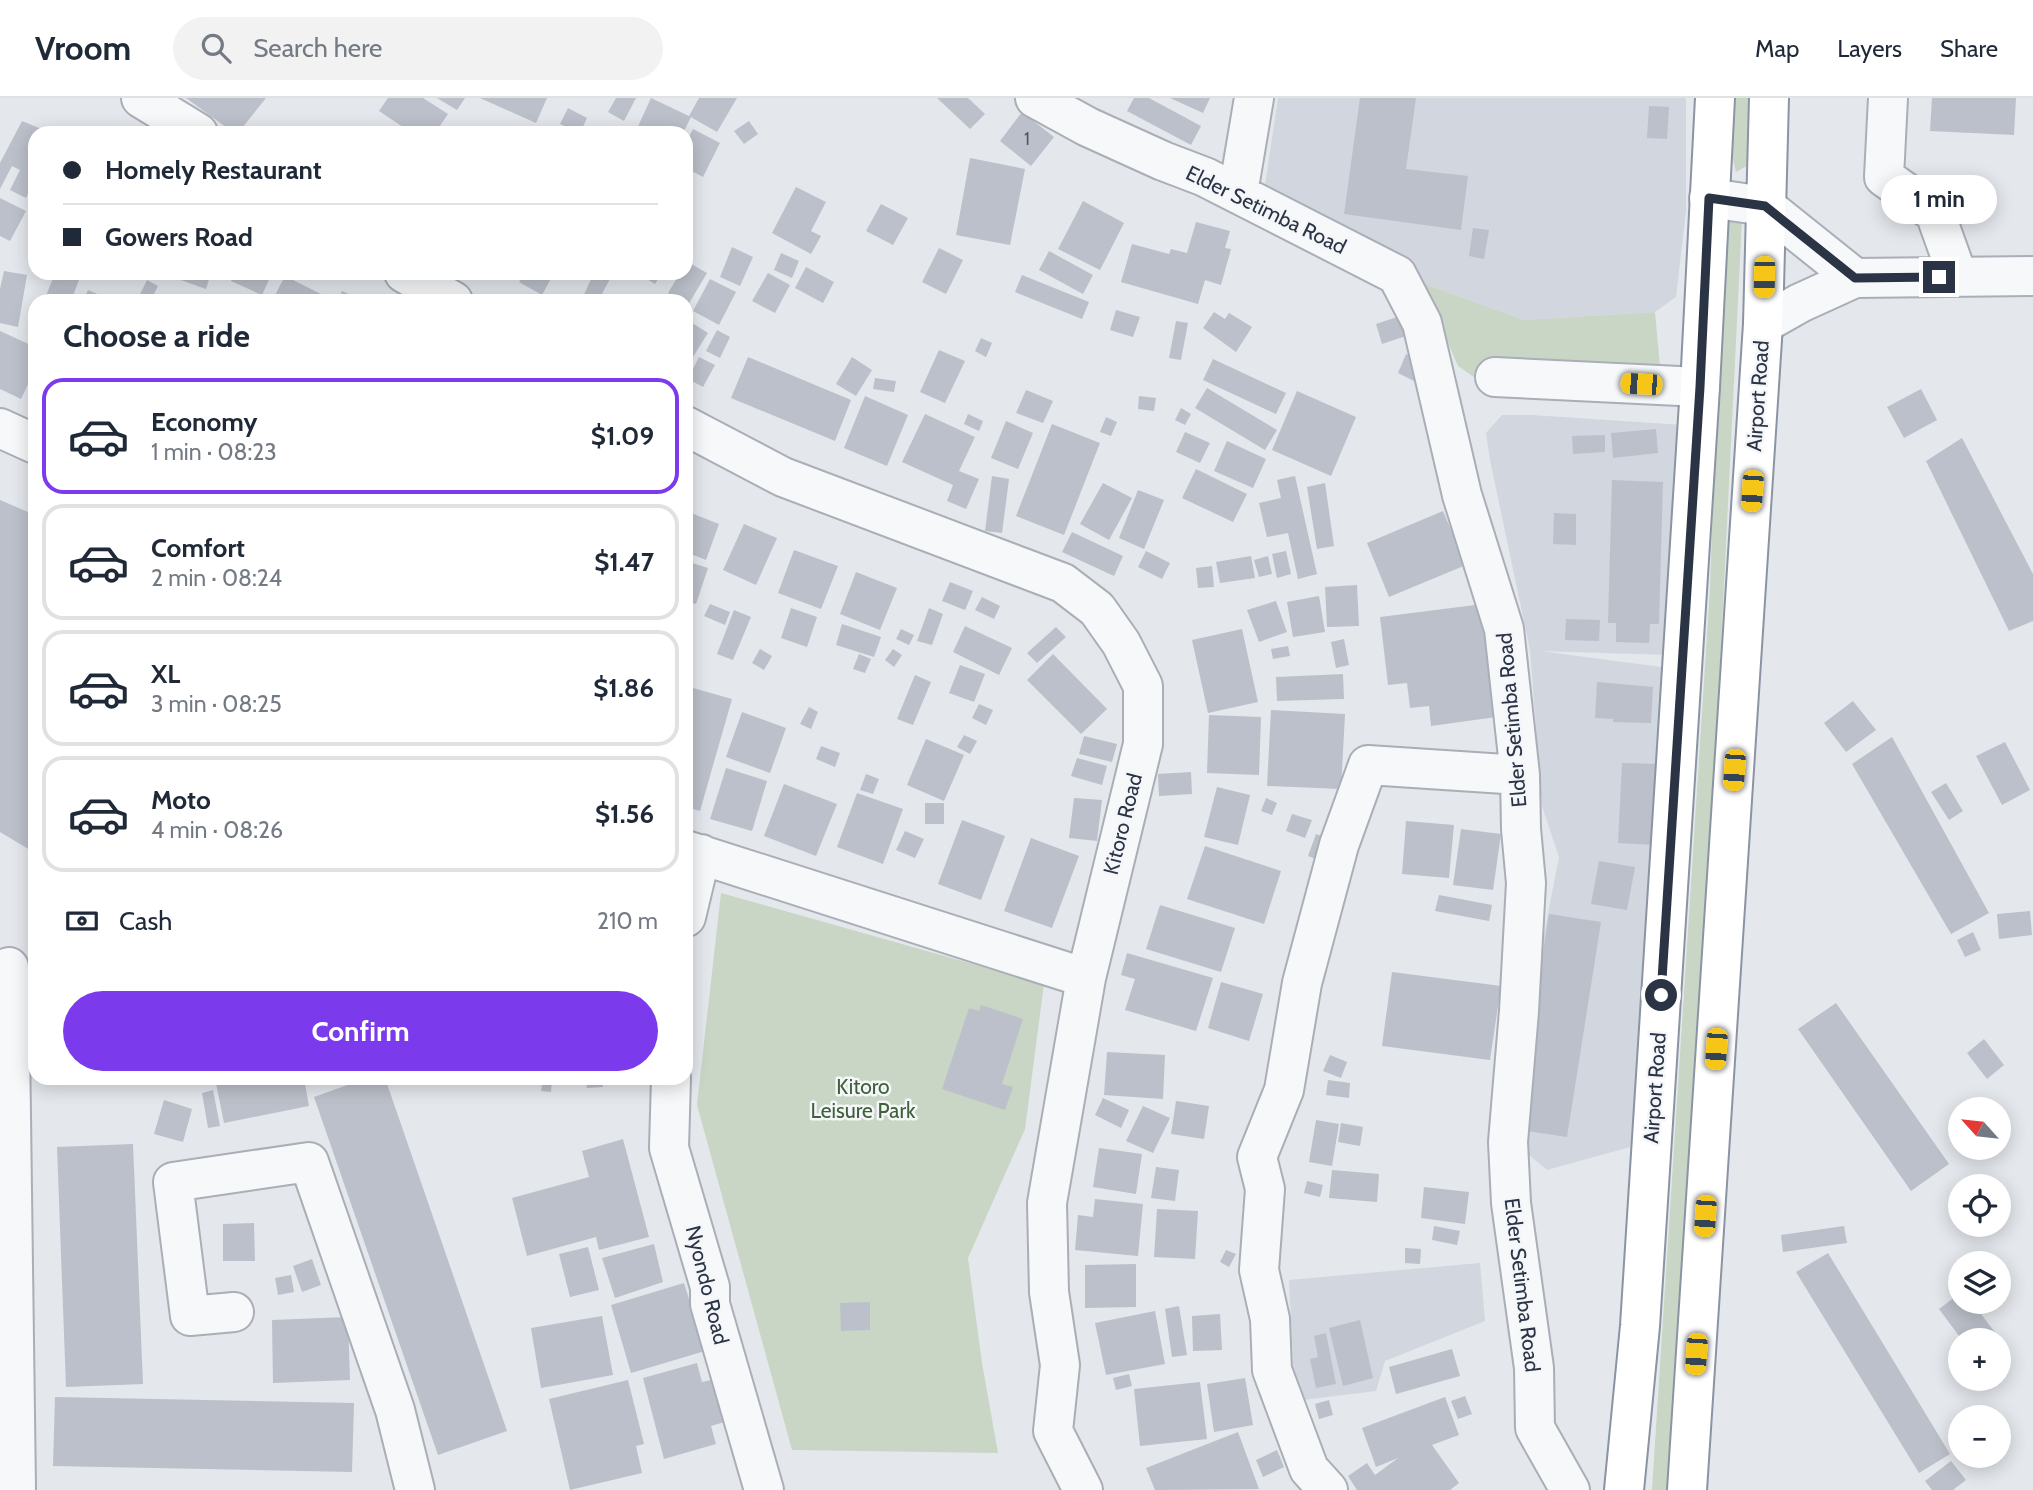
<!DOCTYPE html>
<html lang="en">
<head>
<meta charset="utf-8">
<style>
	:root { --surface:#fff; --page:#f2f2f3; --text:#1f2937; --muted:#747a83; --line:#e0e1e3; --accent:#7c3aed }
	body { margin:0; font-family:Cabin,sans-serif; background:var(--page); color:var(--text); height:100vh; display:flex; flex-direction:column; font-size:26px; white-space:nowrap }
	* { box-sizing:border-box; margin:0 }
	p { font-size:23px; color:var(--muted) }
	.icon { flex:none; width:38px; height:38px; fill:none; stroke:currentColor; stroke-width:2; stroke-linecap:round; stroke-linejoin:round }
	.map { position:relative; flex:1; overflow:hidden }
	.details { position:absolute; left:28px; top:196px; width:665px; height:791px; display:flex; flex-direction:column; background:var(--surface); border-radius:21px; box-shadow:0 4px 18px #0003 }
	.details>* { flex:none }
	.top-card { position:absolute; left:28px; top:28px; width:665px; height:154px; border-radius:21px; box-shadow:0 4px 18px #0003; display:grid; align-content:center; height:154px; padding:0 35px; background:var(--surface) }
	.needle { width:46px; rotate:297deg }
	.fabs { position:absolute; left:1948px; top:999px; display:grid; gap:14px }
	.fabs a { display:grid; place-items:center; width:63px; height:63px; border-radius:50%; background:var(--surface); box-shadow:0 4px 18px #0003; font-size:35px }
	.end { position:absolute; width:32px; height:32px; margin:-16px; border:9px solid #2b3445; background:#fff; box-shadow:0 0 0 4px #fff }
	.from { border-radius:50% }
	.bubble { position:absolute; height:49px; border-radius:24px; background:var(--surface); box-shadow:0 4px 18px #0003; font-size:23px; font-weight:700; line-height:49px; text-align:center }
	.car { position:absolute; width:21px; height:42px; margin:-21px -10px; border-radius:9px; box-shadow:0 0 5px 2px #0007; background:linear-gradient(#f5c518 24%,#345 0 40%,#f5c518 0 76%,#345 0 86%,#f5c518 0) }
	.top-card b { display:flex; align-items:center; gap:24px; height:66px; font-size:26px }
	.top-card b+b { border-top:2px solid var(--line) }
	.top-card i { width:18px; height:18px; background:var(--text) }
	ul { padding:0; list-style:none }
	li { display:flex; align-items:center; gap:21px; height:116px; margin:0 14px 10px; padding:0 21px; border:4px solid var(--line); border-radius:21px }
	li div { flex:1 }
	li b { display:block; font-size:26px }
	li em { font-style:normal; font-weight:700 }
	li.active { border-color:var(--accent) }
	li>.icon { width:63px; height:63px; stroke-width:1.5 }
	h2 { padding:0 35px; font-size:32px; line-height:84px }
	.pay { display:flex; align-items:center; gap:18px; height:77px; padding:0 35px; font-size:26px }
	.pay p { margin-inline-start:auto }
	.primary-button { display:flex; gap:14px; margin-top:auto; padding:14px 35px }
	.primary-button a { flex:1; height:80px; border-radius:42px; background:var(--accent); color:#fff; font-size:28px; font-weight:700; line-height:80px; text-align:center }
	header { display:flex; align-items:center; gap:42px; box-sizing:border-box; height:98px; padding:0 35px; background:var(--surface); border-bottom:2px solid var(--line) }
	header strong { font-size:33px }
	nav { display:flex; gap:38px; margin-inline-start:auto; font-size:24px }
	.search { width:490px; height:63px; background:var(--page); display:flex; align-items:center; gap:18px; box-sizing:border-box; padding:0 24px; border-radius:38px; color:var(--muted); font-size:26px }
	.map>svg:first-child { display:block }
	.built { fill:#d2d6de }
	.green { fill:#c9d6c5 }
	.building { fill:#bbc0ca }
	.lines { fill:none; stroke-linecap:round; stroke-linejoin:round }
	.minor-casing { stroke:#a9aeb7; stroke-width:42 }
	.highway-casing { stroke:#8b94a3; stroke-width:42 }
	.minor { stroke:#f7f8fa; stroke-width:38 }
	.highway { stroke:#fff; stroke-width:38 }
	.route { stroke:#2b3445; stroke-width:9 }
	.labels { text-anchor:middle; stroke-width:5; stroke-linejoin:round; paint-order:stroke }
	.number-label { font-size:18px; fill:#4f5766 }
	.street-label { font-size:21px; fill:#2b3445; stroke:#f4f6f9 }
	.park-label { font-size:21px; fill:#3f6138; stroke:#f4f6f9 }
</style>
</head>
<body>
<header>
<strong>Vroom</strong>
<div class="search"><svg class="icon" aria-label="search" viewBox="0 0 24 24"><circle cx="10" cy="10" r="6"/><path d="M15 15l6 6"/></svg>Search here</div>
<nav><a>Map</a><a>Layers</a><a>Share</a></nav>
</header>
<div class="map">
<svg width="2033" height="1392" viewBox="0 0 2033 1392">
	<rect width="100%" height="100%" fill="#e4e7ec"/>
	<path class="built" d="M1278,0H1686V113L1676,199L1655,214L1524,222L1422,185L1263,100Z
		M1502,317H1531L1684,327L1670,557L1540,553L1669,570L1652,1043L1547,1072L1505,1037L1559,759L1542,708L1530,552L1490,362L1486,335Z
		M1480,1165L1485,1223L1385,1263L1376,1293L1295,1303L1289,1182Z"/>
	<path class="green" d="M1734,0H1752L1747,68L1736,74L1730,48Z
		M1729,111L1742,121L1711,752L1681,1233L1668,1392H1652L1710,490L1721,175Z
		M1422,185L1524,222L1655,214L1661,280L1487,288L1458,268Z
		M721,795L1044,886L1025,1031L968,1160L982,1265L998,1355L792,1352L697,1007Z"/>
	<path class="building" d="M186,0H266L238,35H234Z
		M388,0H423L448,16L435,35H412L379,13Z
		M437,0H465L457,12Z
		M480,0H547L536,25Z
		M616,0H636L624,23L608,14Z
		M651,0L691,19L683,35H635Z
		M699,0H737L717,34L689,18Z
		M937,0H968L985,16L970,31Z
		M1134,0H1149L1201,28L1191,47L1127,13Z
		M1170,0H1210L1203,15Z
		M1360,0H1416L1406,71L1468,78L1461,132L1344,116Z
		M1932,0H2016L2014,37L1930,33Z
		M1649,8L1669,9L1667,41L1647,40Z
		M568,10L587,20L580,35L560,26Z
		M1022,14L1054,39L1031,68L1000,43Z
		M22,23L51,35H35V82L26,100L10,92L20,72L12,68L0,91V65Z
		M749,23L758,36L744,46L734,33Z
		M693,31L720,45L703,79L686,70V45Z
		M970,60L1025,71L1010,147L956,137Z
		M796,89L826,104L811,133L821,138L811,156L772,135Z
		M0,100L26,113L10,143L0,138Z
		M1083,103L1124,125L1100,172L1058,151Z
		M881,106L908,120L893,147L866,133Z
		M1196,124L1230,133L1225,150L1231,151L1221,187L1205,182L1198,206L1121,184L1132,146L1169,156L1171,151L1187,155Z
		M1473,130L1489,132L1484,161L1469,158Z
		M732,149L753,159L740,188L720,179Z
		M939,150L963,162L946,196L922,184Z
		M1049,153L1093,177L1083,196L1039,172Z
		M781,155L799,163L792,180L774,172Z
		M686,163L707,175L688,207L686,203H681L668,195L680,175H686Z
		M806,169L834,184L823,205L795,190Z
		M4,173L27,177L18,229L0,225V191Z
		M55,175L79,182L71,203H44Z
		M161,175H211L206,191Z
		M234,175H272L262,197L231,183Z
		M524,175H549L553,177L542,197L519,184Z
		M594,175L610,181L598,203H581Z
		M637,175H662L655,186Z
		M768,175L790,187L775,215L752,203Z
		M1022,177L1089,204L1082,221L1015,194Z
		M285,178L335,203H272Z
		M710,181L736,194L719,227L693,213Z
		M147,182L158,188L151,202L140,196Z
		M88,192L114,203H83Z
		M342,193L365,203H338Z
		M1116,212L1140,219L1133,239L1110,232Z
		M1214,214L1225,221L1229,215L1252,229L1236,254L1203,230Z
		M1403,217L1409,237L1382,246L1376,226Z
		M686,221L708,235L686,270Z
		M1176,223L1188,225L1181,262L1169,260Z
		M717,232L730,239L720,260L706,253Z
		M0,233L35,249V272L21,301L0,291Z
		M981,240L992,245L986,259L975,253Z
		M939,252L965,263L945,305L920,294Z
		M1406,256L1425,265L1416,284L1398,275Z
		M699,259L715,267L703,289L688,281Z
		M748,259L851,302L835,343L731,300Z
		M852,259L872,272L856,298L836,286Z
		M1213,261L1286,295L1276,316L1203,282Z
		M875,280L896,283L894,294L873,291Z
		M1207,290L1277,332L1265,352L1195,310Z
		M1921,291L1937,322L1904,340L1887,309Z
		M1026,292L1053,303L1043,325L1016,315Z
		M1297,293L1356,319L1331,378L1272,352Z
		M865,298L908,317L887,368L844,350Z
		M1139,298L1156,300L1154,313L1138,311Z
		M1181,310L1191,316L1185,327L1175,322Z
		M925,316L975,339L959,373L979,381L966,411L947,403L953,387L902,364Z
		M968,316L983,323L979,333L964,326Z
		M1106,319L1117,324L1111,338L1100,334Z
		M1006,323L1033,335L1018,371L991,360Z
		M1052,326L1100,345L1064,437L1016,418Z
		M1656,331L1658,355L1613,360L1611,335Z
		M1185,334L1210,345L1200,365L1176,354Z
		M1605,337V354L1573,356L1572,338Z
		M1962,340L2033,476V523L2009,533L1926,363Z
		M1227,343L1266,361L1253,390L1214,373Z
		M1196,371L1247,396L1233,424L1182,400Z
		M992,378L1009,381L1002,435L985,433Z
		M1295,378L1317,476L1298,481L1288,435L1267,439L1259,405L1281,400L1277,382Z
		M1612,382L1663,384L1659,526H1650L1649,545L1616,544V525H1608Z
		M1103,385L1132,400L1109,442L1080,426Z
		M1325,385L1334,448L1317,451L1307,389Z
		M1138,392L1164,402L1144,451L1119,440Z
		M0,402L35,417V755L0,734Z
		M686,413L719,426L706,462L686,454Z
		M1443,413L1466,467L1389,499L1367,445Z
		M1554,415L1576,416V447L1553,446Z
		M744,426L777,440L756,487L723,472Z
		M1072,434L1123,458L1114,478L1062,454Z
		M794,452L838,468L821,511L778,495Z
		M1146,453L1170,465L1162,481L1138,469Z
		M1286,453L1291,476L1277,480L1272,456Z
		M1251,458L1255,480L1220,485L1216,464Z
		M1268,458L1272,476L1259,479L1254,462Z
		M686,463L708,470L696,506L686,503Z
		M1212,468L1214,489L1198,490L1196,470Z
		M856,474L897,490L880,532L840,516Z
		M950,484L973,493L965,512L942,503Z
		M1357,487L1359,528L1327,529L1325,489Z
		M1319,498L1325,534L1293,539L1287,504Z
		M982,499L1000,508L994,521L975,512Z
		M1276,503L1287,534L1259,544L1247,512Z
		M710,506L730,514L725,527L704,518Z
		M1483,506L1496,619L1431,628L1429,608L1410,610L1407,585L1388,587L1380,519Z
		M791,510L817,519L807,549L781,540Z
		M929,510L943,516L932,547L917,543Z
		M734,512L751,519L733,562L717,556Z
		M1566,521L1600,522L1599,543L1565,542Z
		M842,526L881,539L874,559L836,547Z
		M965,528L1012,550L999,577L953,554Z
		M1056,529L1066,539L1037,565L1027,555Z
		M901,531L914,537L909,547L896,541Z
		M1242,531L1258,604L1208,615L1192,542Z
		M1344,541L1349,567L1336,570L1331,544Z
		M1288,548L1290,558L1273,561L1271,551Z
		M760,551L772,558L764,572L752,565Z
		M893,551L902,557L894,569L885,562Z
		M859,556L871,561L865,575L853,571Z
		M1053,556L1107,611L1081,636L1027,582Z
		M960,567L985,576L974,604L949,595Z
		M1343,576L1344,601L1277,603L1276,579Z
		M915,577L931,584L913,627L897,621Z
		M1597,584L1653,589L1651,625L1613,624V621L1595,620Z
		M686,588L732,601L700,713L686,709Z
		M1853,603L1876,632L1846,654L1824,625Z
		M979,606L993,612L986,627L972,620Z
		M809,609L818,614L811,631L800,626Z
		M1271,612L1345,616L1341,691L1267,688Z
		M742,614L786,630L770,675L726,659Z
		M1209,617L1261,619L1259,677L1207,675Z
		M964,637L977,643L970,656L957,649Z
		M1084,638L1117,646L1112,664L1079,656Z
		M1892,639L1989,815L1951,836L1852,666Z
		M926,641L964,657L944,703L907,687Z
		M2005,644L2030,692L2002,707L1976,658Z
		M821,648L840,655L835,669L816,661Z
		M1077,660L1107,668L1102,687L1071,678Z
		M1622,665L1661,666L1656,747L1618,745Z
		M726,670L767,683L752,733L710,721Z
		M1191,674L1192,696L1159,698L1158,676Z
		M866,676L879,681L873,696L860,692Z
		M1946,685L1963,713L1949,722L1931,694Z
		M784,686L837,706L816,758L764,738Z
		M1217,689L1250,697L1238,747L1204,739Z
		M857,695L903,711L883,766L837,749Z
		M1074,700L1102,702L1097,743L1069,740Z
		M1266,700L1277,705L1272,717L1261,713Z
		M925,705H944V726H925Z
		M1292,716L1312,722L1305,740L1286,733Z
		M962,722L1005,738L981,802L938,786Z
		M1406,723L1454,727L1449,780L1402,776Z
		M1461,731L1501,736L1493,792L1453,787Z
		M905,733L924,741L915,760L896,752Z
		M1316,736L1327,740L1319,762L1308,758Z
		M1031,740L1079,758L1052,830L1004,813Z
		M1205,748L1281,773L1264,826L1187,801Z
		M1599,763L1635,769L1627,812L1591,806Z
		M1439,797L1492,807L1489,823L1435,813Z
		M1160,807L1235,830L1221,874L1146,851Z
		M2030,813L2032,837L1999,841L1997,816Z
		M1549,816L1601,824L1567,1039L1515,1031Z
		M1973,834L1981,852L1965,859L1957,842Z
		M1127,855L1213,880L1196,933L1125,912L1135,881L1121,877Z
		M1392,874L1501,888L1490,962L1382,948Z
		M1221,884L1263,896L1249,943L1208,930Z
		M1836,905L1949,1066L1911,1093L1798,931Z
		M981,907L1023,921L1002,986L1013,989L1005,1012L942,991L969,910L979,913Z
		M1984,941L2004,967L1987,981L1967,955Z
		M1107,954L1165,957L1163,1001L1104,997Z
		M1330,957L1347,964L1341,980L1323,973Z
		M215,980H304L309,1008L224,1025Z
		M367,980H385L507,1333L438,1357L314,999Z
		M543,980H552L551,994L541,993Z
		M586,980H602L603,989L587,990Z
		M1328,982L1350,985L1349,1000L1326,997Z
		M213,992L220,1028L208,1030L202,995Z
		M1103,1000L1129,1012L1121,1030L1095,1017Z
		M164,1002L192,1011L183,1044L154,1036Z
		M1176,1003L1209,1008L1204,1041L1171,1036Z
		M1143,1008L1170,1020L1153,1055L1126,1043Z
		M1316,1022L1339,1026L1332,1068L1309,1064Z
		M1341,1025L1363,1029L1360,1048L1338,1044Z
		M623,1041L649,1139L599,1152L596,1139L527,1158L512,1100L589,1079L582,1053Z
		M133,1046L143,1286L66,1289L57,1049Z
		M1099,1050L1142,1056L1136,1096L1093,1089Z
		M1156,1069L1179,1072L1175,1103L1151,1100Z
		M1332,1072L1379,1076L1377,1104L1329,1100Z
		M1307,1083L1323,1087L1320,1099L1304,1095Z
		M1424,1089L1469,1094L1465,1126L1421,1120Z
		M1095,1101L1143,1106L1138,1158L1075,1152L1078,1117L1093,1119Z
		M1157,1111L1198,1113L1195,1161L1154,1159Z
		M254,1125L255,1163H223V1126Z
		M1434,1128L1460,1133L1457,1147L1432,1142Z
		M1844,1128L1847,1145L1783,1154L1781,1137Z
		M654,1146L663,1184L615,1200L602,1160Z
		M588,1149L599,1192L570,1199L559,1156Z
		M1405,1150L1421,1151L1420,1166L1405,1165Z
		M1226,1152L1236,1156L1229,1169L1220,1164Z
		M1828,1155L1950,1356L1919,1375L1796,1174Z
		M312,1161L321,1187L302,1194L293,1168Z
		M1136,1166V1209L1085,1210V1167Z
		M291,1177L294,1194L278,1197L275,1180Z
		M684,1185L705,1253L631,1275L611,1207Z
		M1960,1195V1204H1972L2003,1245L1998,1248V1242H1962L1939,1211Z
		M870,1204V1232L841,1233L840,1205Z
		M1179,1208L1187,1257L1172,1259L1165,1211Z
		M1155,1213L1165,1266L1106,1277L1095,1225Z
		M1220,1216L1222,1252L1193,1253L1192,1218Z
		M602,1218L613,1277L541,1290L531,1230Z
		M348,1219L350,1282L273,1285L272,1222Z
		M1360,1222L1373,1280L1343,1288L1329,1230Z
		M1326,1235L1336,1286L1316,1290L1310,1261L1318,1259L1314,1238Z
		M1452,1251L1460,1278L1396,1296L1389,1269Z
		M697,1265L702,1284L719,1280L731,1322L711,1328L716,1346L664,1361L643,1280Z
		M1129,1276L1132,1288L1116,1292L1113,1280Z
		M1245,1280L1253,1327L1214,1334L1207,1286Z
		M628,1282L644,1346L636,1348L642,1375L570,1392L549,1301Z
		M1200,1284L1207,1341L1140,1348L1134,1291Z
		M1465,1298L1472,1316L1458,1321L1451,1303Z
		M55,1299L354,1305L352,1374L53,1368Z
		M1445,1299L1459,1337L1432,1347L1459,1385L1450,1392H1357L1348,1378L1367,1365L1375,1377L1398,1360L1376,1369L1362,1330Z
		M1329,1302L1333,1317L1319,1321L1315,1306Z
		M1238,1334L1259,1391L1155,1392L1146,1370Z
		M1277,1352L1284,1369L1263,1379L1256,1362Z
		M1951,1363L1966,1382L1953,1392H1932L1925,1383Z"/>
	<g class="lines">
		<defs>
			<path id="minor" d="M141,0L198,35
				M1035,0L1088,29L1163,63L1205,79L1397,177L1422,225L1462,397L1504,531L1520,677L1521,731L1526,785L1519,913L1508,1044L1511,1105L1534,1270L1535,1330L1570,1392
				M1888,0L1884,79L1935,115L1958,179
				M1238,95L1254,0
				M1709,100L1765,108L1855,180
				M404,175L453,203
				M1763,226L1800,205L1855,180L2033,178
				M1495,279L1700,289
				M686,328L783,379L1063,485L1097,511L1121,545L1143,588V646L1086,880L1047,1105L1049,1194L1060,1267L1053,1333L1083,1392
				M0,330L35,346
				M686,752L1086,880
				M686,819L701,756
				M9,869L16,1392
				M671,980L669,1050L710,1189V1206L764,1392
				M234,1214L190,1218L173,1084L309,1064L395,1312L415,1392
				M1328,1392L1309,1371L1272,1272L1270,1221L1259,1172L1265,1091L1257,1059L1284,992L1302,885L1339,747L1368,667L1520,677"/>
			<path id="highway" d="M1624,1392L1640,1228L1700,289L1715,0
				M1687,1392L1763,226L1769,0"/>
		</defs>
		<use href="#minor" class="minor-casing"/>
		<use href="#highway" class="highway-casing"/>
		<use href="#minor" class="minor"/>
		<use href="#highway" class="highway"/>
	</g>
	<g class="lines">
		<path class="route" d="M1661,897L1700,289L1709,100L1765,108L1855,180L1939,179"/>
	</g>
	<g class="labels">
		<g class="number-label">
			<text x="1027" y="47">1</text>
		</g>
		<g class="street-label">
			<text transform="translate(1266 112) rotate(26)" y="7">Elder Setimba Road</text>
			<text transform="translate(1758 298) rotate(-86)" y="7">Airport Road</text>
			<text transform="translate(1512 622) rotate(-95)" y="7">Elder Setimba Road</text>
			<text transform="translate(1123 726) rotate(-76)" y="7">Kitoro Road</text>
			<text transform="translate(1655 990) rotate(-86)" y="7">Airport Road</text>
			<text transform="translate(707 1187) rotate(76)" y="7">Nyondo Road</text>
			<text transform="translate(1522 1187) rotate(83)" y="7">Elder Setimba Road</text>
		</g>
		<g class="park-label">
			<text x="863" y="996">Kitoro<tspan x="863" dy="24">Leisure Park</tspan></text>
		</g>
	</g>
</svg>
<div class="fabs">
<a><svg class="needle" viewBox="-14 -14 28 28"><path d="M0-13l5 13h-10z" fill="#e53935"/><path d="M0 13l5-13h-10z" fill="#747a83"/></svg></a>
<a><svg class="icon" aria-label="locate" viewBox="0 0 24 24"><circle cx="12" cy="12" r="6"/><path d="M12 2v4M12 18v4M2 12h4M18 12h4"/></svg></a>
<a><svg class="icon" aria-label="layers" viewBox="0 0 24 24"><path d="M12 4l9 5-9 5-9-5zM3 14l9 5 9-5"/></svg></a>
<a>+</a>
<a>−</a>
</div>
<i class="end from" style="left:1661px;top:897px"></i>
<i class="end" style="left:1939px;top:179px"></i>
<div class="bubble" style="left:1881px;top:77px;width:116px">1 min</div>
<i class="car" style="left:1764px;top:179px;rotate:181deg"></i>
<i class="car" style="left:1641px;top:286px;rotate:273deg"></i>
<i class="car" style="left:1752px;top:393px;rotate:184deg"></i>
<i class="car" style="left:1734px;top:672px;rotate:184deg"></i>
<i class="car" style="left:1716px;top:951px;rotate:184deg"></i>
<i class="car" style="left:1705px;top:1118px;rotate:184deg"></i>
<i class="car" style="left:1696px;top:1256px;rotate:184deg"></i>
<div class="top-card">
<b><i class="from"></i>Homely Restaurant</b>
<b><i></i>Gowers Road</b>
</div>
<section class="details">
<h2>Choose a ride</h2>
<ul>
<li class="active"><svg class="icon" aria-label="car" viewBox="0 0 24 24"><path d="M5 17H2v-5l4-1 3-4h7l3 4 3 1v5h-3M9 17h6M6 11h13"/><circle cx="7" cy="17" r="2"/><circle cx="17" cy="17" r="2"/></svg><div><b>Economy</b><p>1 min · 08:23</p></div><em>$1.09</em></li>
<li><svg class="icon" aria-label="car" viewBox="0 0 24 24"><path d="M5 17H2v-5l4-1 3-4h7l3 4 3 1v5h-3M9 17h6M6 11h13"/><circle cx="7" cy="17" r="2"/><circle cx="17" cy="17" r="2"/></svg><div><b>Comfort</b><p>2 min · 08:24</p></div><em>$1.47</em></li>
<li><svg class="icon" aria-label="car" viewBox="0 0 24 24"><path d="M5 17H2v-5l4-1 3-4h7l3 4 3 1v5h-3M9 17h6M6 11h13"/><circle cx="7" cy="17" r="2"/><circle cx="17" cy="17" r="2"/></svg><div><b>XL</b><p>3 min · 08:25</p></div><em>$1.86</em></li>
<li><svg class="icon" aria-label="car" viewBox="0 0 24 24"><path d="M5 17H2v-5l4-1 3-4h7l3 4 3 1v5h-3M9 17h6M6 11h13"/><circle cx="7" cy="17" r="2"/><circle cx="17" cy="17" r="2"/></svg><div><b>Moto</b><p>4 min · 08:26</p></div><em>$1.56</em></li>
</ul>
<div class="pay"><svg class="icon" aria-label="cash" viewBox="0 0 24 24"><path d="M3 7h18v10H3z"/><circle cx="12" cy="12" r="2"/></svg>Cash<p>210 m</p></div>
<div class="primary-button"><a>Confirm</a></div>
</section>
</div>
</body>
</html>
